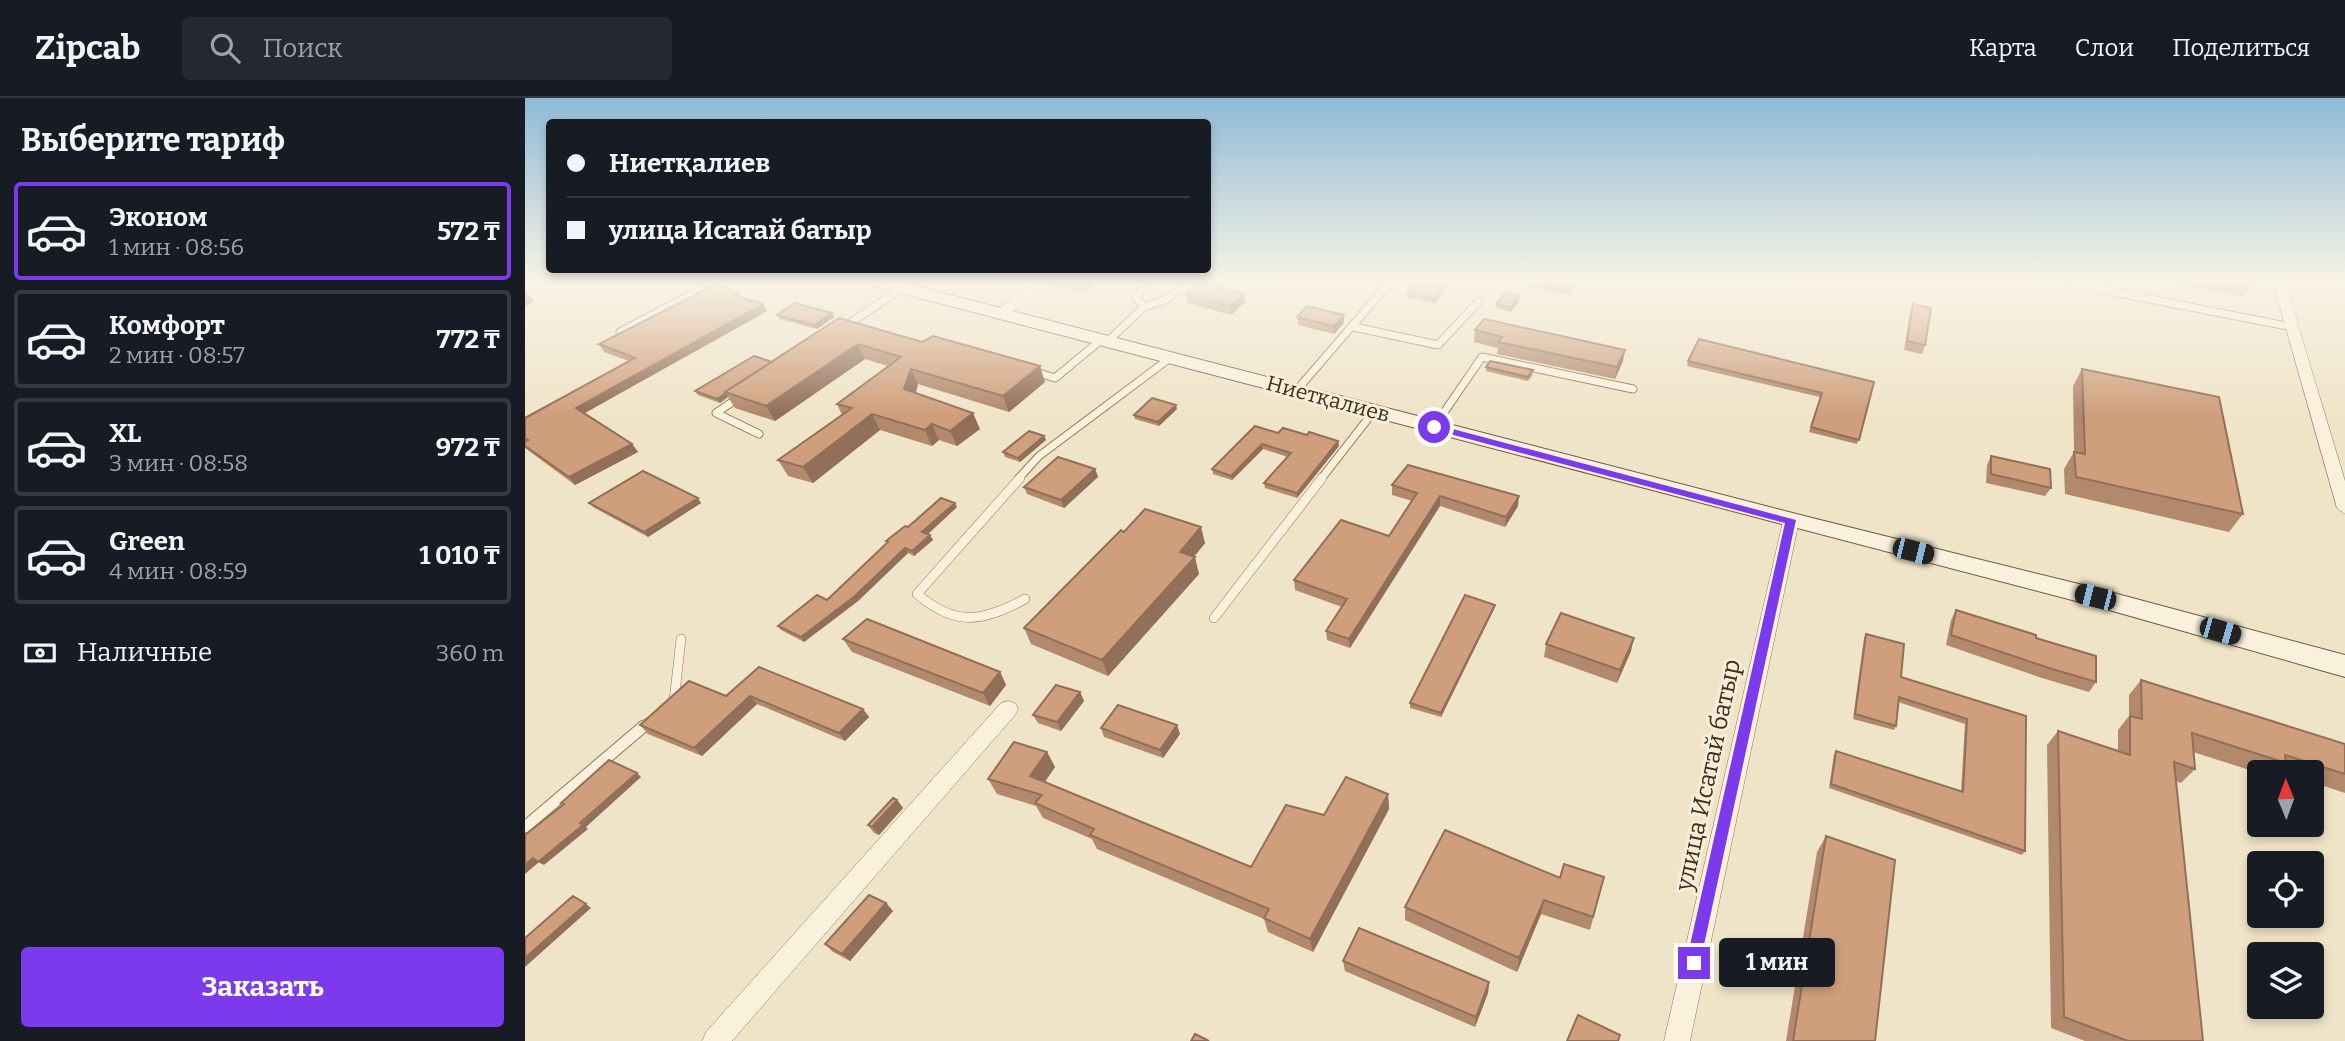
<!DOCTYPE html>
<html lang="ru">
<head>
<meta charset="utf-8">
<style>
	:root { --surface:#171b24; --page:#242831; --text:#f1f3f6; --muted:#9ea1a6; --line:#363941; --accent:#7c3aed }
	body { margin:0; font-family:Bitter,serif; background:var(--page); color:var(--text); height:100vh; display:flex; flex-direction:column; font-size:26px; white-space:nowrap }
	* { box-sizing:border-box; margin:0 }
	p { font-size:23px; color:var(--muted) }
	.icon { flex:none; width:38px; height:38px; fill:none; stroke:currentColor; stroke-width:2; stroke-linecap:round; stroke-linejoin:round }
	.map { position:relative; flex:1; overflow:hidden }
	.details { display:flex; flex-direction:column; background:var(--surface); width:525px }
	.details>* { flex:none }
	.top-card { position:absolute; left:21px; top:21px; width:665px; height:154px; border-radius:7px; box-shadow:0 4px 10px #0003; display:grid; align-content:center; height:154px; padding:0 21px; background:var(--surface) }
	.needle { width:46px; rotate:359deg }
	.controls { position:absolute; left:1722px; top:662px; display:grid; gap:14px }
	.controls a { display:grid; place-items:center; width:77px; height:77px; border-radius:7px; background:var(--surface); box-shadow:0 4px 10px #0003; font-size:35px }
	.end { position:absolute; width:32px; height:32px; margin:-16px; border:9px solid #7c3aed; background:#fff; box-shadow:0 0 0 4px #fff }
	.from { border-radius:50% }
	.bubble { position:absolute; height:49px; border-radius:7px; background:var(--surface); box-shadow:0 4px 10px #0003; font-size:23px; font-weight:700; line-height:49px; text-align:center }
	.car { position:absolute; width:21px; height:42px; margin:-21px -10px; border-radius:9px; box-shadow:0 0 5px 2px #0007; background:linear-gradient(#222 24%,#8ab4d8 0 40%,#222 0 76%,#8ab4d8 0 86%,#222 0) }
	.top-card b { display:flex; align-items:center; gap:24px; height:66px; font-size:26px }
	.top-card b+b { border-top:2px solid var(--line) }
	.top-card i { width:18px; height:18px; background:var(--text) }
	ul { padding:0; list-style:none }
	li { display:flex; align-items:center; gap:21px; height:98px; margin:0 14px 10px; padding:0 7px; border:4px solid var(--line); border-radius:7px }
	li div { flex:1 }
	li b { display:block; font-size:26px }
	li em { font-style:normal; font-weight:700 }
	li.on { border-color:var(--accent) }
	li>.icon { width:63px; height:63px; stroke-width:1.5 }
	h2 { padding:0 21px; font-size:32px; line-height:84px }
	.pay { display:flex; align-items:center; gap:18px; height:77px; padding:0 21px; font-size:26px }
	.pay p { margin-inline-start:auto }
	.cta { display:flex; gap:14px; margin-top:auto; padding:14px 21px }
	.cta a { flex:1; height:80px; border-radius:7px; background:var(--accent); color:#fff; font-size:28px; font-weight:700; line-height:80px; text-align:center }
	header { display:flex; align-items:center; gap:42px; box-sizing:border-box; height:98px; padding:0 35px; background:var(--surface); border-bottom:2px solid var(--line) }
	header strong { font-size:33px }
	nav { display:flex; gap:38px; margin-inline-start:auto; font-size:24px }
	.search { width:490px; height:63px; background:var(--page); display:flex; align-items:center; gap:18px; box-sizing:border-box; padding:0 24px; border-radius:7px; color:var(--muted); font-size:26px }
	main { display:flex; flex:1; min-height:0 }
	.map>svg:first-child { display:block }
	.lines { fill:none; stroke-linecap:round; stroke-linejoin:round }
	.lane-far2-casing { stroke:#8d765c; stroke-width:9 }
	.lane-far1-casing { stroke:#8d765c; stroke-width:10 }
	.lane-casing { stroke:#8d765c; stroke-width:13 }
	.street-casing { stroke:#8d765c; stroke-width:1 }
	.secondary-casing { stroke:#6f573f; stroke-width:2 }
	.lane-far2 { stroke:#faf1dc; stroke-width:7 }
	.lane-far1 { stroke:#faf1dc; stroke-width:9 }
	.lane { stroke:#faf1dc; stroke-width:11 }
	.street { fill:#faf1dc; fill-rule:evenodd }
	.secondary { fill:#faf1dc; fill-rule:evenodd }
	.wall { fill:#b2896c }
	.shaded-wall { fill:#916f58 }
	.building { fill:#cf9f7d; stroke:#916f58; stroke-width:2 }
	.route { fill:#7c3aed }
	.labels { text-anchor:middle; stroke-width:6; stroke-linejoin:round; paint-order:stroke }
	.street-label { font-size:21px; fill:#3d2e20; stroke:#f7eed8 }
	.near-street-label { font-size:24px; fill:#3d2e20; stroke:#f7eed8 }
</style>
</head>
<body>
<header>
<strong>Zipcab</strong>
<div class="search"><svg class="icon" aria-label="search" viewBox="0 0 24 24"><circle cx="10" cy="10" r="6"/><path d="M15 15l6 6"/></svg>Поиск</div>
<nav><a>Карта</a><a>Слои</a><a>Поделиться</a></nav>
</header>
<main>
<section class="details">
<h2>Выберите тариф</h2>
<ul>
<li class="on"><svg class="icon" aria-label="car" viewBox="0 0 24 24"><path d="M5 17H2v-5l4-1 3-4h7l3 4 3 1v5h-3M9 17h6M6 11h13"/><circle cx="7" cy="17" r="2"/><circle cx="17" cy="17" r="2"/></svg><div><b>Эконом</b><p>1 мин · 08:56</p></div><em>572 ₸</em></li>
<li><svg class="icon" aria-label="car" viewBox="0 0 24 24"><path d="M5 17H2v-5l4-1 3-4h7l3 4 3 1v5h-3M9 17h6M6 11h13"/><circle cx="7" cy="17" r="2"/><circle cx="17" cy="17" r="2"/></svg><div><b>Комфорт</b><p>2 мин · 08:57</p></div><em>772 ₸</em></li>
<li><svg class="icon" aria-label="car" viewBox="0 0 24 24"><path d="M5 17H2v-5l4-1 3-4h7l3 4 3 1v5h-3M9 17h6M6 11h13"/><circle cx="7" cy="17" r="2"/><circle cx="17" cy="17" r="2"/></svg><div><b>XL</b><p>3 мин · 08:58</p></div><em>972 ₸</em></li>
<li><svg class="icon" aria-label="car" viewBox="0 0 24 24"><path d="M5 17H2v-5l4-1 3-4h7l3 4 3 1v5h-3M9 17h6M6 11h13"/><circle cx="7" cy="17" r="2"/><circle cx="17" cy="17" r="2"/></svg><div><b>Green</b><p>4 мин · 08:59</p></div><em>1 010 ₸</em></li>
</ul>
<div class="pay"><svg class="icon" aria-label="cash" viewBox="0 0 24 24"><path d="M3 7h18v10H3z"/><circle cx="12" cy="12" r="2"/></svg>Наличные<p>360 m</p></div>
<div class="cta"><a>Заказать</a></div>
</section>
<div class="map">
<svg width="1820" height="943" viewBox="0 0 1820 943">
	<rect width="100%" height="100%" fill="#f0e4c8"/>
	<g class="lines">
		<defs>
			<path id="lane-far2" d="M1538,184L1767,229
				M619,209L611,200L622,184
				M829,229L913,247L953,204
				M318,230L377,190
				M95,234L189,184
				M583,243L619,209L640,202L668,184
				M508,273L530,280L576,242
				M771,293L865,184
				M216,298L191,315L234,336
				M909,329L957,259L1108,291
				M493,381L514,358L645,260
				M796,381L849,313"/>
			<path id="lane-far1" d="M495,380L392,496C431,529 457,524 500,501
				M689,520L797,380
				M146,606L149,603L156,541
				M117,630L124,624"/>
			<path id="lane" d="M0,729L119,628"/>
			<path id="street" d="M505,184H518L482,219H472V213Z
				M1748,184H1760L1820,383V416L1812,410Z
				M1266,417L1274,423L1165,943H1139L1258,423Z
				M483,603L490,605L493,611L490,617L207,943H177L181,934L476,605Z"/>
			<path id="secondary" d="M346,184H375L1291,421L1570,490L1820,557V579L1570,508L349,188Z"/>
		</defs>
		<use href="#lane-far2" class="lane-far2-casing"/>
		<use href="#lane-far1" class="lane-far1-casing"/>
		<use href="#lane" class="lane-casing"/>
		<use href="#street" class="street-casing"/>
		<use href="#secondary" class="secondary-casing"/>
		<use href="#lane-far2" class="lane-far2"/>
		<use href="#lane-far1" class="lane-far1"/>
		<use href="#lane" class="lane"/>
		<use href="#street" class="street"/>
		<use href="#secondary" class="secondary"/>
	</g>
	<path class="wall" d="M527,184H571L561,194L527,189L526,185Z
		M891,184H925L910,205L882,199V195Z
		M1004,184H1052L1045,197L1003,189Z
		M1641,184H1727L1718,198Z
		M719,196L720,204L706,217L663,205L661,197Z
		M216,199L242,213L60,315L107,346L113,354L50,387L0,350V320L104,263L79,254L74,246Z
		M994,202L986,214L971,210V206Z
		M1388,206L1400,247L1397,256L1379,252L1385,215Z
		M307,215L309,219L292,231L254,221L252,217Z
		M819,217V225L809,236L773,227L772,219Z
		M314,220L520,284L484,314L393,286L391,295L455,331L432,348L414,342L407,348L355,332L288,385L263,378L253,362L317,317L312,306L363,268L340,261L250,323L210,310L203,299L195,305L173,297L170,293L247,264Z
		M950,232L1098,263L1090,281L972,256L973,250L949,244Z
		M1163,263L1349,284L1332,346L1284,334L1295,299L1162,268Z
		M961,269L1008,276L1003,283L961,273Z
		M1557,271L1718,416L1704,434L1540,396L1539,371L1549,354L1548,288Z
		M652,311L634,328L610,321L609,317Z
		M753,335L782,337L813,343L814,348L772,400L740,390L739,385L763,359L738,351L707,382L688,376L687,371Z
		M519,338L521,342L495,364L480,359L478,354Z
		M1466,358L1526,390L1520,398L1461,385L1462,367Z
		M570,371L573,379L539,410L502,396L499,389Z
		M867,387L993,408L980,429L915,408L825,550L802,542L801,533L817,509L770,492L769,482L864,438L887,403L867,397Z
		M64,405H176L123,439L68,409Z
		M432,409L402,436L405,437L408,442L389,458L383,455L333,503L279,544L256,532L253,528L302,502L362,445L361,443L383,429Z
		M599,434L680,445L669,459L674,476L583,578L506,546L499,530Z
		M970,507L969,511L916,619L885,610V605Z
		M1431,512L1571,584L1564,594L1517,580L1421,547L1426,522Z
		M1341,536L1376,579L1501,618L1500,753L1497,757L1304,690L1309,657L1311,653L1436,693L1440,626L1373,604L1371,628L1369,632L1328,621L1339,540Z
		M318,541L475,574L481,587L465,608L327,554Z
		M1021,546L1106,553L1092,585L1019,559Z
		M234,569L338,611L344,619L320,643L232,606L177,658L123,636L115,627L201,598Z
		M1616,582L1820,646V695L1787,684V674H1734V675L1668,654L1670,671L1656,685L1651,683L1678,943H1560L1526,930L1522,647L1533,633L1593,653V632L1604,618V597Z
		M555,594L559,603L536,633L513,625L508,617Z
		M576,630L655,636L638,660L579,639Z
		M522,654L530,669L520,684L726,769L799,717L863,696L864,711L788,854L743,834L739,821L572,751L567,741L518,720L511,708L472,696L463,681Z
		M372,702L378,710L354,737L349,735L343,727Z
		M1301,738L1350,943H1261L1292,754Z
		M1079,779L1065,832L1016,816L992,874L880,822V809L1035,780Z
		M361,805L368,813L325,863L308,854L300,846Z
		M818,863L964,884L963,895L950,929L820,873Z"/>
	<path class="shaded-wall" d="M566,184H571L561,194L560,189Z
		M922,184H925L910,205V201Z
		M0,192L9,204L0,208Z
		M719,196L720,204L706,217L705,208Z
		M994,198V202L986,214V210Z
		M238,206L242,213L56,317L51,310Z
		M307,215L309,219L292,231L289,227Z
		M819,217V225L809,236V228Z
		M333,246L340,261L250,323L241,308Z
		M1100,252L1098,263L1090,281L1092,269Z
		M515,268L520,284L484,314L478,298Z
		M386,271L393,286L387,307L379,291Z
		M201,295L203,299L195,305L192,301Z
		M651,307L652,311L634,328L633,324Z
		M448,315L455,331L432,348L425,333Z
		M347,316L355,332L288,385L278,369Z
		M407,326L414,342L407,348L400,332Z
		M519,338L521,342L495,364L493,360Z
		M813,343L814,348L772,400V395Z
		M107,346L113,354L50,387L44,379Z
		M737,346L738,351L707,382L706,378Z
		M570,371L573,379L539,410L536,402Z
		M915,398V408L825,550L824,541Z
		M994,398L993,408L980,429L981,419Z
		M173,400L176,405L123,439L119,434Z
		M430,405L432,409L400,439L397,434Z
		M676,429L680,445L659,471L655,454Z
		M405,437L408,442L389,458L387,453Z
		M380,450L383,455L333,503L279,544L276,539Z
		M670,459L674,476L583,578L577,562Z
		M970,507L969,511L916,619V615Z
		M1109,540L1106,553L1092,585L1095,572Z
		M475,574L481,587L465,608L458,595Z
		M555,594L559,603L536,633L532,624Z
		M225,598L232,606L177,658L169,650Z
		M338,611L344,619L320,643L314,635Z
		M652,627L655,636L638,660L635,652Z
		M522,654L530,669L513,693L505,678Z
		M112,675L116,679L61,729L63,731L19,767L13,764Z
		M863,696L864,711L788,854L785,841Z
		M372,702L378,710L354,737L347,729Z
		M8,760L14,764L0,776V767Z
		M1019,802L1016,816L992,874L994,860Z
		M361,805L368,813L325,863L317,856Z
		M61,806L66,810L0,869V860Z
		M964,884L963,895L950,929L951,919Z"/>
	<path class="building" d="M527,184H566L560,189L526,185Z
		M891,184H922L910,201L882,195Z
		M1004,184H1050L1045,193L1003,185Z
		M675,185L719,196L705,208L661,197Z
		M191,186L214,194L209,197L238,206L51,310L107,346L44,379L0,348V343L3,342L0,340V320L110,260L74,246Z
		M980,195L994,198L986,210L971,206Z
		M270,205L307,215L289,227L252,217Z
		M1388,206L1406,210L1400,247L1382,243Z
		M782,208L819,217L809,228L772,219Z
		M314,220L397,244L408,238L515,268L478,298L386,271L379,291L448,315L425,333L407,326L400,332L347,316L278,369L253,362L327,310L312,306L376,259L333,246L241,308L200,294Z
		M959,221L1100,252L1092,269L973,244L977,239L950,232Z
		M1174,241L1349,284L1334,342L1286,329L1297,295L1163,263Z
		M229,258L247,264L200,294L201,295L192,301L170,293Z
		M965,263L1008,272L1003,279L961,269Z
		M1557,271L1694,299L1718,416L1551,379L1549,354L1560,356Z
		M627,300L651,307L633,324L609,317Z
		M730,328L753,335L758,330L782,337L784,334L813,343L772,395L739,385L766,355L737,346L706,378L687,371Z
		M504,333L519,338L493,360L478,354Z
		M1466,358L1525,371L1526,390L1466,376Z
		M533,359L570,371L536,402L499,389Z
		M883,367L994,398L981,419L915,398L824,541L801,533L822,501L769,482L816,422L864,438L892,395L867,387Z
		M118,373L173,400L119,434L64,405Z
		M416,400L430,405L397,434L405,437L387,453L380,450L330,498L276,539L253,528L292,497L302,502L363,444L361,443L380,428L383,429Z
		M620,411L676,429L655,454L670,459L577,562L499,530L596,432L599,434Z
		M940,497L970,507L916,615L885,605Z
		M1431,512L1511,537V540L1571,558V584L1524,570L1426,537Z
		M1036,515L1109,540L1095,572L1021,546Z
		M342,521L475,574L458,595L318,541Z
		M1341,536L1379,546L1376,579L1501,618L1500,753L1306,686L1311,653L1438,694L1442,621L1374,599L1371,628L1330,616Z
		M234,569L338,611L314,635L225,598L169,650L115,627L164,583L201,598Z
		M1616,582L1820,646V676L1760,657L1761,665L1667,635L1670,671L1649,664L1678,943H1603L1539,919L1533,633L1605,657V618L1617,621Z
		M531,587L555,594L532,624L508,617Z
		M593,607L652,627L635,652L576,630Z
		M489,644L522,654L505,678L726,769L761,707L799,717L821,679L863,696L785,841L739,820L744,811L565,737L569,731L510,705L517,697L463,681Z
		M84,662L112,675L55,725L58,727L13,764L8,760L0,767V737L39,706L36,705Z
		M368,700L372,702L347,729L343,727Z
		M920,732L1035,780L1039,766L1079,779L1068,819L1019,802L994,860L880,809Z
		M1301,738L1370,762L1350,943H1268Z
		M344,797L361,805L317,856L300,846Z
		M48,798L61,806L0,860V840Z
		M834,830L964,884L951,919L818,863Z
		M1053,917L1095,937L1093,943H1042Z
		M670,936L684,943H666Z"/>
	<linearGradient id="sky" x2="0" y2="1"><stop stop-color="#8fbad6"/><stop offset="0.58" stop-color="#f8f3e6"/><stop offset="1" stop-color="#f8f3e6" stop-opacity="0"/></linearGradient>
	<rect width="1820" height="316" fill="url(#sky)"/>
	<path class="route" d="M909,326L1271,422L1174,870L1169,873L1161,865L1260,425L906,331Z"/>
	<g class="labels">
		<g class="street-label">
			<text transform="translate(803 301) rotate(15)" y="7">Ниетқалиев</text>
		</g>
		<g class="near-street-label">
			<text transform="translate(1183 677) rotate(-78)" y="8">улица Исатай батыр</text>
		</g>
	</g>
</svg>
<div class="controls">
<a><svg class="needle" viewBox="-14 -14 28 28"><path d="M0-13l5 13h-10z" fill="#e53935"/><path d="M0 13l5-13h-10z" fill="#9ea1a6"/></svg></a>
<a><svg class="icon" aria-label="locate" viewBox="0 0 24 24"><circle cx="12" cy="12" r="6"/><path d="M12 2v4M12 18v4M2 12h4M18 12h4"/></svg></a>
<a><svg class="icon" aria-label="layers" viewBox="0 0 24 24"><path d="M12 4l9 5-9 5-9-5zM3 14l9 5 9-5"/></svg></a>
</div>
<i class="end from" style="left:909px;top:329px"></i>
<i class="end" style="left:1169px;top:865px"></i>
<div class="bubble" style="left:1194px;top:840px;width:116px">1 мин</div>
<i class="car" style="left:1388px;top:453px;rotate:104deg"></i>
<i class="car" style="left:1570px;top:499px;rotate:284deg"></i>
<i class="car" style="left:1695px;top:533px;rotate:106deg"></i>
<div class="top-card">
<b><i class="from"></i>Ниетқалиев</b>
<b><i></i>улица Исатай батыр</b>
</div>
</div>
</main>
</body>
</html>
